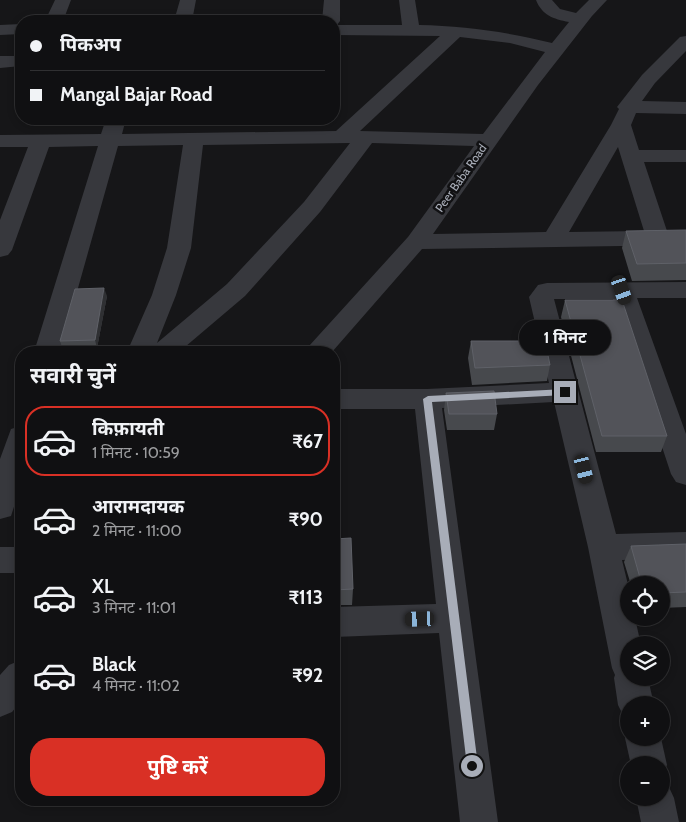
<!DOCTYPE html>
<html lang="hi">
<head>
<meta charset="utf-8">
<style>
	:root { --surface:#101012; --page:#19191b; --text:#f1f3f6; --muted:#9c9d9f; --line:#303032; --accent:#d93025 }
	body { margin:0; font-family:Cabin,"Noto Sans Devanagari",sans-serif; background:var(--page); color:var(--text); height:100vh; display:flex; flex-direction:column; font-size:19px; white-space:nowrap }
	* { box-sizing:border-box; margin:0 }
	p { font-size:16px; color:var(--muted) }
	.icon { flex:none; width:28px; height:28px; fill:none; stroke:currentColor; stroke-width:2; stroke-linecap:round; stroke-linejoin:round }
	.map { position:relative; flex:1; overflow:hidden }
	.panel { position:absolute; left:15px; top:346px; width:325px; height:460px; display:flex; flex-direction:column; background:var(--surface); border-radius:20px; box-shadow:0 2px 8px #0003,0 0 0 1px var(--line) }
	.panel>* { flex:none }
	.guide { position:absolute; left:15px; top:15px; width:325px; height:110px; border-radius:20px; box-shadow:0 2px 8px #0003,0 0 0 1px var(--line); display:grid; align-content:center; height:110px; padding:0 15px; background:var(--surface) }
	.fabs { position:absolute; left:620px; top:576px; display:grid; gap:10px }
	.fabs a { display:grid; place-items:center; width:50px; height:50px; border-radius:50%; background:var(--surface); box-shadow:0 2px 8px #0003,0 0 0 1px var(--line); font-size:25px }
	.end { position:absolute; width:22px; height:22px; margin:-11px; border:6px solid #a8adb8; background:#111; box-shadow:0 0 0 2px #111 }
	.from { border-radius:50% }
	.bubble { position:absolute; height:35px; border-radius:18px; background:var(--surface); box-shadow:0 2px 8px #0003,0 0 0 1px var(--line); font-size:16px; font-weight:700; line-height:35px; text-align:center }
	.car { position:absolute; width:15px; height:30px; margin:-15px -8px; border-radius:6px; box-shadow:0 0 4px 1px #0007; background:linear-gradient(#222 24%,#8ab4d8 0 40%,#222 0 76%,#8ab4d8 0 86%,#222 0) }
	.guide b { display:flex; align-items:center; gap:18px; height:48px; font-size:19px }
	.guide b+b { border-top:1px solid var(--line) }
	.guide i { width:12px; height:12px; background:var(--text) }
	ul { padding:0; list-style:none }
	li { display:flex; align-items:center; gap:15px; height:70px; margin:0 10px 8px; padding:0 5px; border:2px solid transparent; border-radius:20px }
	li div { flex:1 }
	li b { display:block; font-size:19px }
	li em { font-style:normal; font-weight:700 }
	li.selected { border-color:var(--accent) }
	li>.icon { width:45px; height:45px; stroke-width:1.5 }
	h2 { padding:0 15px; font-size:22px; line-height:60px }
	.primary-button { display:flex; gap:10px; margin-top:auto; padding:10px 15px }
	.primary-button a { flex:1; height:58px; border-radius:20px; background:var(--accent); color:#fff; font-size:20px; font-weight:700; line-height:58px; text-align:center }
	.map>svg:first-child { display:block }
	.lines { fill:none; stroke-linecap:round; stroke-linejoin:round }
	.street { fill:#37383d; fill-rule:evenodd }
	.wall { fill:#47494d }
	.shaded-wall { fill:#2f3033 }
	.building { fill:#525359; stroke:#5f6168 }
	.route { fill:#a8adb8 }
	.labels { text-anchor:middle; stroke-width:5; stroke-linejoin:round; paint-order:stroke }
	.far-street-label { font-size:12px; fill:#a8adb8; stroke:#111113 }
</style>
</head>
<body>
<div class="map">
<svg width="686" height="822" viewBox="0 0 686 822">
	<rect width="100%" height="100%" fill="#161618"/>
	<g class="lines">
		<path class="street" d="M55,0H71L63,21H45Z
			M180,0H196L192,21H174Z
			M324,0H340V21L337,25H402L399,0H415L419,25C465,26 508,32 552,43L569,22C553,19 542,15 536,0H552L560,9L576,13L589,0H607L592,16L538,85L433,234L546,232L611,125L619,109L617,107L642,75L680,37L686,36V51L655,83L642,101L686,102V114L636,113L631,125L639,150H686V162H644L667,231H686V245L422,249L332,352H305L309,346L408,237L474,146L372,143L320,212L245,296L179,352H127L152,295L167,248L183,145L118,146L60,352H34L98,146L49,147L12,250L8,255L0,257V220L28,147H0V135L101,134L106,119H126L122,134L336,131L440,36L334,35V21H322ZM460,37L510,43L545,52L483,134L360,131ZM350,143L304,202L227,284L157,343L176,295L191,248L203,145ZM618,147L644,231L569,232Z
			M21,24V34L0,35V25Z
			M0,56H21V66L0,68Z
			M686,282V298H637L686,434V485L676,482L671,474L613,299H554L616,534L686,532V558L622,560L629,589V618H635L641,645H629V678H648L654,705H629V719L624,717L618,705L614,678L615,675L612,668L588,547L554,402L442,408L498,822H460L439,633L334,637V607L436,604L415,409H334V389H427L549,383L529,297L538,285L547,283Z
			M21,426V485L11,516L0,519V459L11,429Z
			M0,547H21V573H0Z
			M21,660V701L12,712L0,717V675L9,665Z
			M629,729V738H661L667,765L662,778L661,765H631L625,738Z
			M661,782L668,785L674,798L679,822H641L636,798H661Z"/>
	</g>
	<path class="wall" d="M626,231H686V280L632,281L622,248Z
		M107,296L97,348L63,350L60,341Z
		M565,300L667,436L661,452H596L561,317Z
		M471,341L550,365L547,381L472,385L468,358Z
		M446,393L497,414L494,430H447L444,410Z
		M334,539L353,589L352,605H334V606Z
		M686,544V607L661,608V585H631L624,562L631,546Z"/>
	<path class="shaded-wall" d="M104,288L107,296L97,348L95,340Z"/>
	<path class="building" d="M686,230V263L637,264L626,231Z
		M104,288L95,340L60,341L75,289Z
		M565,300H622L667,436H602Z
		M471,341H545L550,365L475,368Z
		M494,391L497,414H449L446,393Z
		M351,538L353,589L334,590V539Z
		M686,544V592L661,593V585H642L631,546Z"/>
	<path class="route" d="M565,389L569,392L565,395L432,402L478,766L476,770L472,772L468,770L467,766L423,399L428,396Z"/>
	<g class="labels">
		<g class="far-street-label">
			<text transform="translate(461 178) rotate(-55)" y="4">Peer Baba Road</text>
		</g>
	</g>
</svg>
<div class="fabs">
<a><svg class="icon" aria-label="locate" viewBox="0 0 24 24"><circle cx="12" cy="12" r="6"/><path d="M12 2v4M12 18v4M2 12h4M18 12h4"/></svg></a>
<a><svg class="icon" aria-label="layers" viewBox="0 0 24 24"><path d="M12 4l9 5-9 5-9-5zM3 14l9 5 9-5"/></svg></a>
<a>+</a>
<a>−</a>
</div>
<i class="end from" style="left:472px;top:766px"></i>
<i class="end" style="left:565px;top:392px"></i>
<div class="bubble" style="left:519px;top:320px;width:92px">1 मिनट</div>
<i class="car" style="left:622px;top:290px;rotate:161deg"></i>
<i class="car" style="left:584px;top:469px;rotate:166deg"></i>
<i class="car" style="left:420px;top:619px;rotate:268deg"></i>
<div class="guide">
<b><i class="from"></i>पिकअप</b>
<b><i></i>Mangal Bajar Road</b>
</div>
<section class="panel">
<h2>सवारी चुनें</h2>
<ul>
<li class="selected"><svg class="icon" aria-label="car" viewBox="0 0 24 24"><path d="M5 17H2v-5l4-1 3-4h7l3 4 3 1v5h-3M9 17h6M6 11h13"/><circle cx="7" cy="17" r="2"/><circle cx="17" cy="17" r="2"/></svg><div><b>किफ़ायती</b><p>1 मिनट · 10:59</p></div><em>₹67</em></li>
<li><svg class="icon" aria-label="car" viewBox="0 0 24 24"><path d="M5 17H2v-5l4-1 3-4h7l3 4 3 1v5h-3M9 17h6M6 11h13"/><circle cx="7" cy="17" r="2"/><circle cx="17" cy="17" r="2"/></svg><div><b>आरामदायक</b><p>2 मिनट · 11:00</p></div><em>₹90</em></li>
<li><svg class="icon" aria-label="car" viewBox="0 0 24 24"><path d="M5 17H2v-5l4-1 3-4h7l3 4 3 1v5h-3M9 17h6M6 11h13"/><circle cx="7" cy="17" r="2"/><circle cx="17" cy="17" r="2"/></svg><div><b>XL</b><p>3 मिनट · 11:01</p></div><em>₹113</em></li>
<li><svg class="icon" aria-label="car" viewBox="0 0 24 24"><path d="M5 17H2v-5l4-1 3-4h7l3 4 3 1v5h-3M9 17h6M6 11h13"/><circle cx="7" cy="17" r="2"/><circle cx="17" cy="17" r="2"/></svg><div><b>Black</b><p>4 मिनट · 11:02</p></div><em>₹92</em></li>
</ul>
<div class="primary-button"><a>पुष्टि करें</a></div>
</section>
</div>
</body>
</html>
